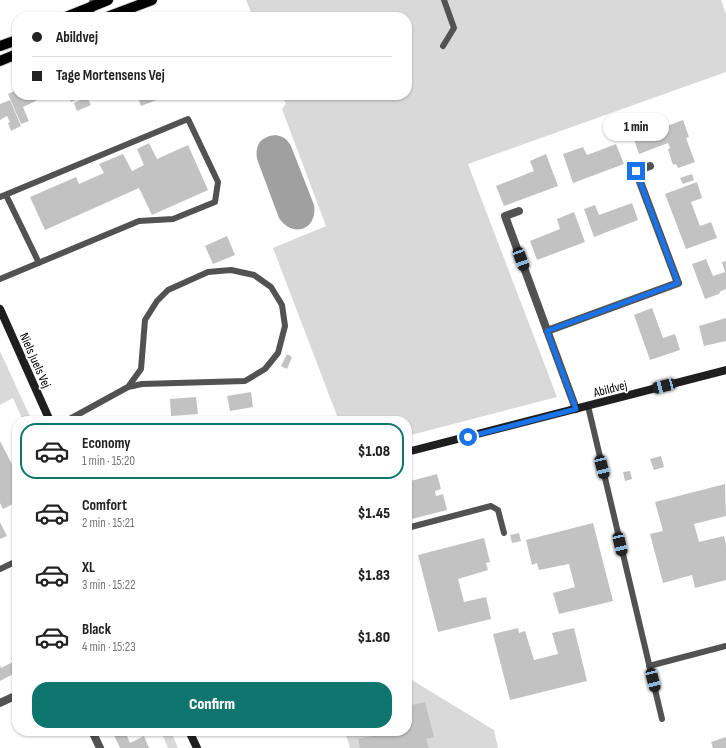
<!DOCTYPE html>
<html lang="en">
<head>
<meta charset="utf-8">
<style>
	:root { --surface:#fff; --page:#f6f6f6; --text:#222; --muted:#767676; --line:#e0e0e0; --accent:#0f766e }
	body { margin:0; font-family:"Sofia Sans Condensed",sans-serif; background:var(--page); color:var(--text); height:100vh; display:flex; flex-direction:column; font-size:15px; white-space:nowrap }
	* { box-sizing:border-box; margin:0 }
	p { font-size:13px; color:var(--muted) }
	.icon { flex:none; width:22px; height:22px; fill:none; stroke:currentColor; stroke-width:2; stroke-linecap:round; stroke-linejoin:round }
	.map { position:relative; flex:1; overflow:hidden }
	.side { position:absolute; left:12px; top:416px; width:400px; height:320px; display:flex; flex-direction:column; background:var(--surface); border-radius:16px; box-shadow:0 1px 3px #0004 }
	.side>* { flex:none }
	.banner { position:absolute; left:12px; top:12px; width:400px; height:88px; border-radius:16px; box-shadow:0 1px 3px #0004; display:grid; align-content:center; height:88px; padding:0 20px; background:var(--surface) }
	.end { position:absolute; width:18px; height:18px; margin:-9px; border:5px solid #1a73e8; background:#fff; box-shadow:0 0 0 2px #fff }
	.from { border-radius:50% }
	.bubble { position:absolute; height:28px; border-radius:14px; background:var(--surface); box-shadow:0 1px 3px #0004; font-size:13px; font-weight:800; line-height:28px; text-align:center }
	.car { position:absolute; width:12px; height:24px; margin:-12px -6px; border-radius:5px; box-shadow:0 0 3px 1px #0007; background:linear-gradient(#222 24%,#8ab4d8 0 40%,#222 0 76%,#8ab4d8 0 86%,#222 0) }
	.banner b { display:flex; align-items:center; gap:14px; height:38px; font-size:15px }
	.banner b+b { border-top:1px solid var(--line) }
	.banner i { width:10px; height:10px; background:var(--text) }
	ul { padding:7px 0 0; list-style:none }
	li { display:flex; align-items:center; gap:12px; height:56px; margin:0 8px 6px; padding:0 12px; border:2px solid transparent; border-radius:16px }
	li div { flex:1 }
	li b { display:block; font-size:15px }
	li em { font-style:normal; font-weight:800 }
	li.active { border-color:var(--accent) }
	li>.icon { width:36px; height:36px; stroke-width:1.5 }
	.button { display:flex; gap:8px; margin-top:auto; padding:8px 20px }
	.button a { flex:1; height:46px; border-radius:16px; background:var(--accent); color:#fff; font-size:16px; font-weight:800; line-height:46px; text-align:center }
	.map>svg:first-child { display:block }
	.green { fill:#d9d9d9 }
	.water { fill:#a0a0a0 }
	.building { fill:#c2c2c2 }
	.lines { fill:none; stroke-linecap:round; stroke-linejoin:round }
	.primary-casing { stroke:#dbdbdb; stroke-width:12 }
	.lane { stroke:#525252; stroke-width:6 }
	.street { stroke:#525252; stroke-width:8 }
	.secondary { stroke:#1f1f1f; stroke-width:8 }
	.primary { stroke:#000; stroke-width:10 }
	.route { stroke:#1a73e8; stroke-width:5 }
	.labels { text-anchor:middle; stroke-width:3.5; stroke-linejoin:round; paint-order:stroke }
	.street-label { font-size:13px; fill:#000; stroke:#fff }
</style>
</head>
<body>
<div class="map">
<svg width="726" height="748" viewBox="0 0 726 748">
	<rect width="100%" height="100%" fill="#fff"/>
	<path class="green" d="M246,0H721L726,14V72L468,164L557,397L407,436V421H339L273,248L326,226L282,109L286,104L282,95H407V17H253Z
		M0,351L32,421H23L13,398L0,405Z
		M407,677L494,730L498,748H350L345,731H407Z
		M161,731H171L178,748H168Z"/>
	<path class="water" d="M275,135C283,136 287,139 291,146L314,205C318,229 293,239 279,218L257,159C255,145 260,137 275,135Z"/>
	<path class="building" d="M17,90V95H43L44,97L23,107L29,121L21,124L8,94Z
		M68,95H86L71,102Z
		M137,95H165V97L141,106Z
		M87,97L91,105L77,111L74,103Z
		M10,100L21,126L11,131L8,123L10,122L7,116L0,120V104Z
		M683,120L689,137L686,138L695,162L678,168L676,164L673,165L668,149L670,148L668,143L639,154L632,134L644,129L649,141L652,140L647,127L662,122L664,127Z
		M149,143L157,159L188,145L208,190L152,215L139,188L45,230L30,197L76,177L79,184L104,173L99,164L123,154L132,171L144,165L137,149Z
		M616,144L624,164L573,183L563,154L583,147L587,155Z
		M546,154L558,186L504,206L496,186L534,171L530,161Z
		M692,174L694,180L683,184L680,178Z
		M697,182L702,198L691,202L700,226L711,222L717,238L686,249L665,194Z
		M632,203L638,220L594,237L584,209L595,205L599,215Z
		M574,212L585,242L537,260L530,241L560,229L557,219Z
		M227,236L235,255L213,264L205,246Z
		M706,259L713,276L725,272L722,262L726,261V289L721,291L719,294L705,299L692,264Z
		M652,308L663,338L675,334L680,350L650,360L634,315Z
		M726,318V341L704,346L699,326Z
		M287,354L292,357L287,369L281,366Z
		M251,392L253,407L230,411L227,396Z
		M196,397L198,414L171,416L170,399Z
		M0,441L17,474V502L3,509L0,503Z
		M661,456L664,467L654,470L650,459Z
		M630,471L632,479L625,481L623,472Z
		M437,474L441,489L435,491L436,496L443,494L447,510L408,520L407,504L412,503L411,497L407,498V482Z
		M725,484L726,516L694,524L699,542L724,536L726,545V580L695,588L692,575L663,583L650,534L663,531L655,502Z
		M0,522L7,536L0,539Z
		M593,523L613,601L559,614L553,593L575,587L569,564L539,570L537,563L532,565L526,540Z
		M519,533L521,541L512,543L510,535Z
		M484,538L490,562L486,563L488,570L458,579L464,602L486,597L491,619L438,632L418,555Z
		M518,628L519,633L525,631L534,660L558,654L552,633L574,628L587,681L510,700L493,634Z
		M17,655V672L0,681V665L1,668L13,662L11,658Z
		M425,702L434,737L426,739L429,748H360L358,739L376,735L375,731H407V706Z
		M112,731H125L130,743L144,736L149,748H120Z
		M726,737V748H713L711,742Z"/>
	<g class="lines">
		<defs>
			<path id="primary" d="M66,17L108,0
				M107,17L152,0
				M0,46L17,40
				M0,61L17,54"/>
		</defs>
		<use href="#primary" class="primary-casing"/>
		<path class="lane" d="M93,0L90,7L93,17
			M443,46L454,28L444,0
			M6,195L39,263
			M0,197L188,119L218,182L215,202L173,219L139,221L0,279
			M588,406L662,719
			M66,421L128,387L142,384L245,381L265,369L278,353L285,326L282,305L271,287L254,275L231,270L208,272L168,290L157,301L145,320L141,369L128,387
			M407,528L491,506L498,510L504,533
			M0,569L17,561
			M649,666L726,646"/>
		<path class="street" d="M519,211L505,216L576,409
			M547,331L678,283L636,171L650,166
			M0,703L17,695
			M92,731L100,748"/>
		<path class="secondary" d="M0,309L50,421
			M407,452L726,370
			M189,731L197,748"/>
		<use href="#primary" class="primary"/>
	</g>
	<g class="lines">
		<path class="route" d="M468,437L576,409L547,331L678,283L636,171"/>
	</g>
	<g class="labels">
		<g class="street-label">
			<text transform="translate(36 360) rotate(66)" y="5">Niels Juels Vej</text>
			<text transform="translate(610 388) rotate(-14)" y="5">Abildvej</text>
		</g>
	</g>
</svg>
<i class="end from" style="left:468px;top:437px"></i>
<i class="end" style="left:636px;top:171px"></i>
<div class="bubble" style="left:603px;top:113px;width:66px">1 min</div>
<i class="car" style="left:521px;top:259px;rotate:160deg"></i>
<i class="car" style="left:664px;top:386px;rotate:255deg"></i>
<i class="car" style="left:602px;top:467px;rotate:166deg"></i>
<i class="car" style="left:620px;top:544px;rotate:167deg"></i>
<i class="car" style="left:653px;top:680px;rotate:166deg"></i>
<div class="banner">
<b><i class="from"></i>Abildvej</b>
<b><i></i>Tage Mortensens Vej</b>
</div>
<section class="side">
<ul>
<li class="active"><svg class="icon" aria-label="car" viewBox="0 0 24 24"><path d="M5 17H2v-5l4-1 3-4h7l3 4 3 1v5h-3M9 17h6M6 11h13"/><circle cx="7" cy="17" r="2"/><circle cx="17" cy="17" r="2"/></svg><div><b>Economy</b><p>1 min · 15:20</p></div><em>$1.08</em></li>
<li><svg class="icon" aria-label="car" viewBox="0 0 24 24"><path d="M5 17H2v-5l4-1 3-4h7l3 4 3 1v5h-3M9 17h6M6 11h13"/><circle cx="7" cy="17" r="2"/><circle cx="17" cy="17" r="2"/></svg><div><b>Comfort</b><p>2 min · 15:21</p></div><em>$1.45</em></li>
<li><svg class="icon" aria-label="car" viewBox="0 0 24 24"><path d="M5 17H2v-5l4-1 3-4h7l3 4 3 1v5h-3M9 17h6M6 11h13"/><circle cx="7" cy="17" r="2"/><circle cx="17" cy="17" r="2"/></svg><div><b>XL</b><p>3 min · 15:22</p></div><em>$1.83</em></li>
<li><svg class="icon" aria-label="car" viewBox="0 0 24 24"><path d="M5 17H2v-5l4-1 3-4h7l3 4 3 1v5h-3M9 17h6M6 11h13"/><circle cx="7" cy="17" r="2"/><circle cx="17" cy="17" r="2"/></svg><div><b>Black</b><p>4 min · 15:23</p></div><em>$1.80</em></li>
</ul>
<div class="button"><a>Confirm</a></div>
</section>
</div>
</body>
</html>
